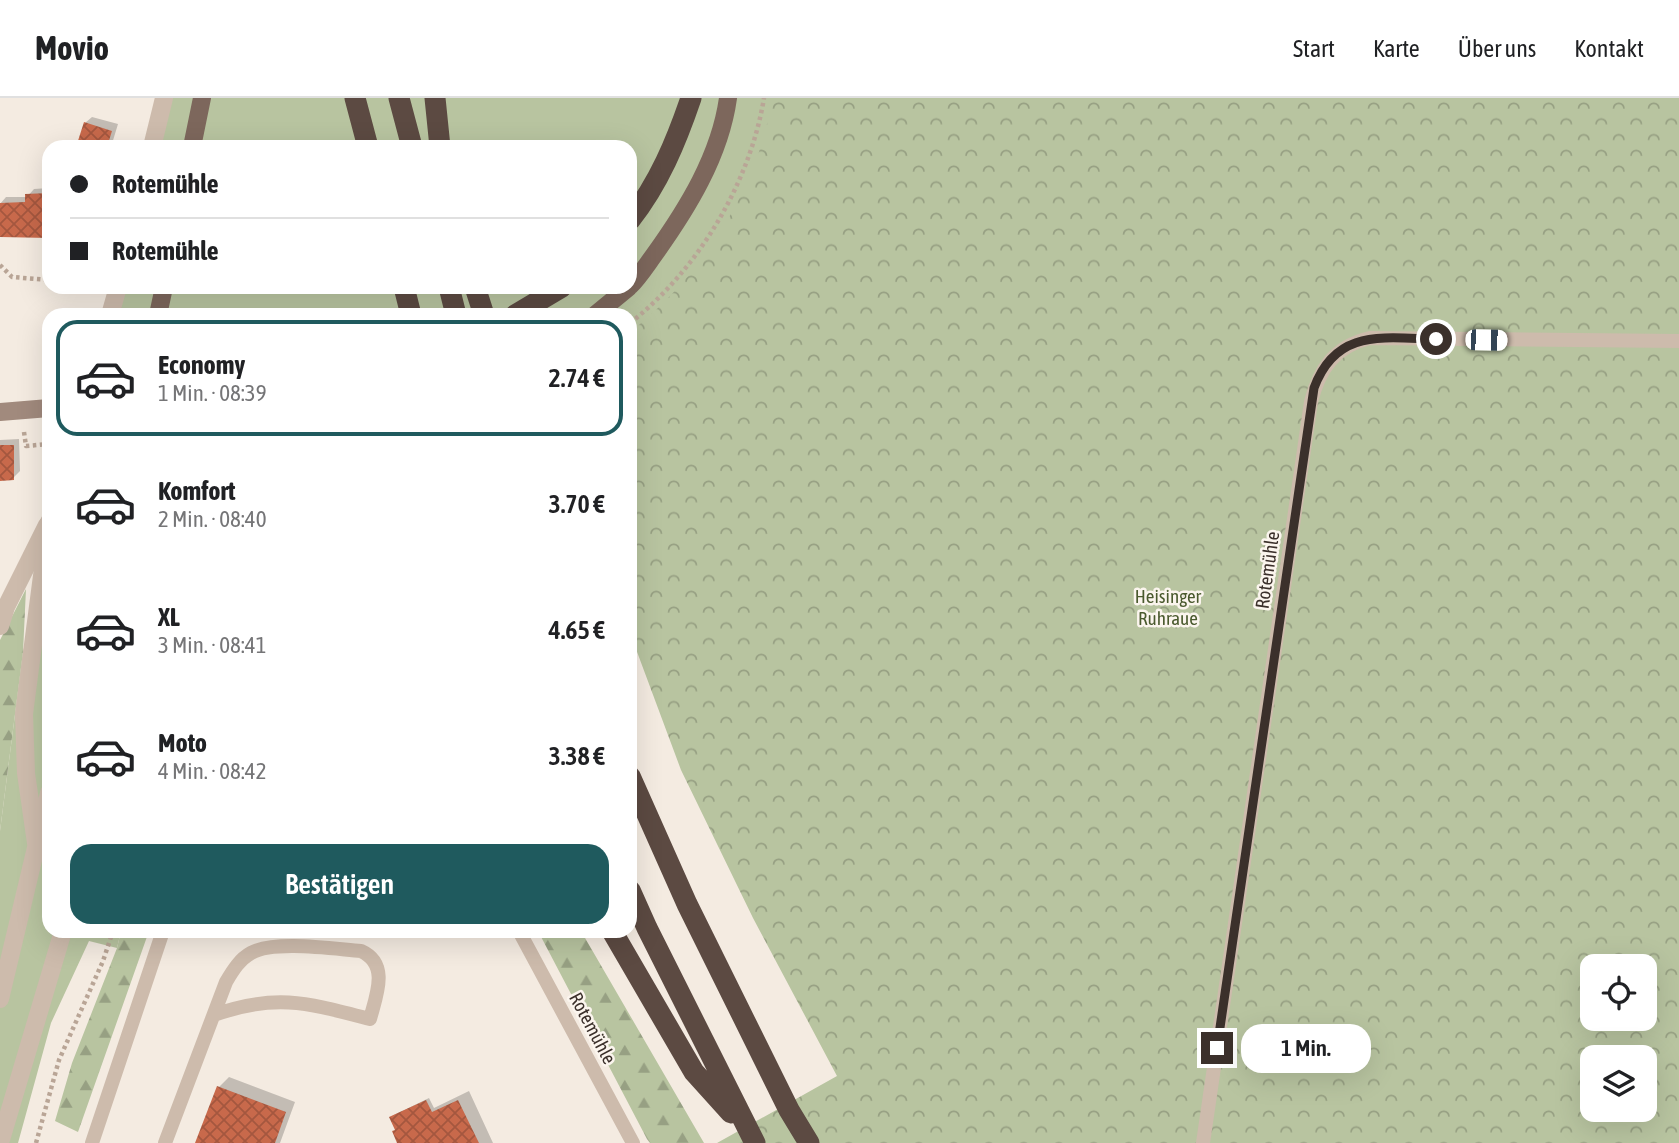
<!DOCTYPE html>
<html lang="de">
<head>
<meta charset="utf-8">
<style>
	:root { --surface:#fff; --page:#f6f6f6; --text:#202124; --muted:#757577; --line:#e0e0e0; --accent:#1f5a5e }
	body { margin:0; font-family:"Asap Condensed",sans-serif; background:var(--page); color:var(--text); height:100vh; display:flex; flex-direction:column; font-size:26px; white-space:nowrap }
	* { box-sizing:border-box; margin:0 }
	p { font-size:23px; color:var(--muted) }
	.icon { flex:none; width:38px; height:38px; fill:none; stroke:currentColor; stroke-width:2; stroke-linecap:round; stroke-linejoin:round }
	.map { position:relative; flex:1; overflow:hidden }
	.sheet { position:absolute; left:42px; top:210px; width:595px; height:630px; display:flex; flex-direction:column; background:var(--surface); border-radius:21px; box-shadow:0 7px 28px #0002 }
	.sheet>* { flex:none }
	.hud { position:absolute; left:42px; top:42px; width:595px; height:154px; border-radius:21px; box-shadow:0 7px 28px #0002; display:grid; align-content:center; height:154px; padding:0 28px; background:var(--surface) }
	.fabs { position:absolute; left:1580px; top:856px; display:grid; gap:14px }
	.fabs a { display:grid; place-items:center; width:77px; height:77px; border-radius:14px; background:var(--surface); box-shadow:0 7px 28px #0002; font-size:35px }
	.end { position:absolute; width:32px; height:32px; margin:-16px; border:9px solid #3b302b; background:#fff; box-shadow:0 0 0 4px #fff }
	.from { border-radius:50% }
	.bubble { position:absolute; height:49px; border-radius:21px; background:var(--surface); box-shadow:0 7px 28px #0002; font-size:23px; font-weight:600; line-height:49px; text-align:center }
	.car { position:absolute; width:21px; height:42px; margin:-21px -10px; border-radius:9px; box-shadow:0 0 5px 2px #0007; background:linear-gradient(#fff 24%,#345 0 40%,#fff 0 76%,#345 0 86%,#fff 0) }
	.hud b { display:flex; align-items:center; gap:24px; height:66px; font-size:26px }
	.hud b+b { border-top:2px solid var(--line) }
	.hud i { width:18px; height:18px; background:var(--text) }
	ul { padding:12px 0 0; list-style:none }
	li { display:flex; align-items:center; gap:21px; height:116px; margin:0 14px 10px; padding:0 14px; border:4px solid transparent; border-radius:21px }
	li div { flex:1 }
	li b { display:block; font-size:26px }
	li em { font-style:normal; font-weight:600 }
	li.selected { border-color:var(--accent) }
	li>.icon { width:63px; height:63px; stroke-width:1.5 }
	.primary-button { display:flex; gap:14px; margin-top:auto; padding:14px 28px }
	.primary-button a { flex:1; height:80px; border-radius:21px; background:var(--accent); color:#fff; font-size:28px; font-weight:600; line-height:80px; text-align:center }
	header { display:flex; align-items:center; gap:42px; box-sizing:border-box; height:98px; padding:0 35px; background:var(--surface); border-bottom:2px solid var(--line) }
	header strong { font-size:33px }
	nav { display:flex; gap:38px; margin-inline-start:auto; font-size:24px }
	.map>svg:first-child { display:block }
	.green { fill:#b8c4a0 }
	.forest { fill:url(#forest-firs) }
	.park { fill:url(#park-crowns); fill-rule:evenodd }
	.shadow { fill:#0003 }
	.building { fill:url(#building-cross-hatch) }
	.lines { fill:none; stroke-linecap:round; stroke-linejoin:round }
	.path { stroke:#b9a596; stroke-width:4.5; stroke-dasharray:3.5 3.5; stroke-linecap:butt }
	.service { stroke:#cdbbac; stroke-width:14 }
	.minor { stroke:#cdbbac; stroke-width:18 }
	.tertiary { stroke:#cdbbac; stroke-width:18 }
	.secondary { stroke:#a18a7d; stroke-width:18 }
	.primary { stroke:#7d675c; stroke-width:18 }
	.motorway { stroke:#5c4a42; stroke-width:21 }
	.route { stroke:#3b302b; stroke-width:9 }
	.labels { text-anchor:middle; stroke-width:5; stroke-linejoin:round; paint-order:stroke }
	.street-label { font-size:19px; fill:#3b302b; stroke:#fbf5ee }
	.park-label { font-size:19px; fill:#4a5a2e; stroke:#fbf5ee }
</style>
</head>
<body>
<header>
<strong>Movio</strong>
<nav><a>Start</a><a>Karte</a><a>Über uns</a><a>Kontakt</a></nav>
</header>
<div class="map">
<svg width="1679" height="1045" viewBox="0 0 1679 1045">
	<defs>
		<pattern id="forest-firs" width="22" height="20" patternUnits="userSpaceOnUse" patternTransform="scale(1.75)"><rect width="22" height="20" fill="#b8c4a0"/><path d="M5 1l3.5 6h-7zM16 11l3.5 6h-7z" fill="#97a083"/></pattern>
		<pattern id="park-crowns" width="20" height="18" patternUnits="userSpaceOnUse" patternTransform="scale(1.75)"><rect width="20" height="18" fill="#b8c4a0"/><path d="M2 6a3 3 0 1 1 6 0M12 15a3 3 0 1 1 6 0" fill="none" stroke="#97a083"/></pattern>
		<pattern id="building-cross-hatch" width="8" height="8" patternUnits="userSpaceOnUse" patternTransform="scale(1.75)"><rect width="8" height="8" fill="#c8694b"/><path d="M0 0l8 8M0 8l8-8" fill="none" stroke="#a4573f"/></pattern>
	</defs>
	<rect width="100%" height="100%" fill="#f4ebe1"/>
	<path class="green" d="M169,0H780L761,76L716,157L630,244V217H113L121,189H630V49H157Z
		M49,449V833H121L117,850L89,843L51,925L18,1045H0V733L23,554Z"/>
	<path class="forest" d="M26,491L23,554L0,733V542Z
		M121,833H149L78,1034L55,1023L72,965L117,850Z
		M538,833H581L704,1045H650L647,1041Z"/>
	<path class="park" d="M772,0H1679V1045H717L837,978L753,820L681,672L630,535V234C701,179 759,90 772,0ZM1592,868H1645V920H1592ZM1592,959H1645V1012H1592Z"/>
	<path class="shadow" d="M92,19L118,26L111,49H78L85,25Z
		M49,90V138L0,106L6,99H27L34,91Z
		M19,341L20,373L13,380L0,381V342Z
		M229,979L295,1004L280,1045H197L219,989Z
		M469,993L493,1045H399L394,1017L429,1000L434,1010Z"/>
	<path class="building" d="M84,24L112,33L107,49H76Z
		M49,95V140L0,139V105L25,104V96Z
		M0,347H14V382L0,383Z
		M217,988L286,1014L275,1045H195Z
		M426,1002L432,1014L458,1002L479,1045H397L392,1033L395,1032L389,1019Z"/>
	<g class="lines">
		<path class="path" d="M0,167L12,179L49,182
			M630,225C698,172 750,85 764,0
			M24,334L26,348L49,346
			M36,1045L59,962L103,863L113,833"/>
		<path class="service" d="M519,833L633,1045
			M92,1045L163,833
			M165,1045L226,884C233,872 240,861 251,855C274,842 334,851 361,853C390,866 376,898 370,921C308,905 276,895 214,917
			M1203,1045L1311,304C1319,271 1335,248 1370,240L1679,243"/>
		<path class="minor" d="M152,49L164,0
			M110,217L118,189
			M0,528L6,509L47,427"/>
		<path class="tertiary" d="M37,752L26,675L24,616L49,424
			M0,901L49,695
			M0,1045L63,833"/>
		<path class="secondary" d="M0,314L49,310"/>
		<path class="primary" d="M192,49L202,0
			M630,188C639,179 646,168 654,157C687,111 720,58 728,0
			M158,217L164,189
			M595,217L629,189"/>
		<path class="motorway" d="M355,0L368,49
			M399,0L412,49
			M435,0L440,49
			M630,122C659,85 676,44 691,0
			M404,189L411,217
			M449,189L456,217
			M475,189L484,217
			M515,217L562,189
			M630,678L687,806L789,1012L809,1045
			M630,792L647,830L755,1045
			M612,833L694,974L731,1015"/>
	</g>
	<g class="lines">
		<path class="route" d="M1217,950L1314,290C1336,230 1383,240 1436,241"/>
	</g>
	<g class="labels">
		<g class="street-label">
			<text transform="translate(1267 472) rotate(-82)" y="7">Rotemühle</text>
			<text transform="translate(593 930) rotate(62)" y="7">Rotemühle</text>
		</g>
		<g class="park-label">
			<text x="1168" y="505">Heisinger<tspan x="1168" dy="22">Ruhraue</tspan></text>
		</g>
	</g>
</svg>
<div class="fabs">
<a><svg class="icon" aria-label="locate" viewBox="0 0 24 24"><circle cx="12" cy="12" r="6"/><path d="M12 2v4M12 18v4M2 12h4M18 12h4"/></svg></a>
<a><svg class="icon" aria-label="layers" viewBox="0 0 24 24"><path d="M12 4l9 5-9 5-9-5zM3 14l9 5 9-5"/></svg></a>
</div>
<i class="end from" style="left:1436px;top:241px"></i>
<i class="end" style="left:1217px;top:950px"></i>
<div class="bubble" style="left:1241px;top:926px;width:130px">1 Min.</div>
<i class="car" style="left:1486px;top:242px;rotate:91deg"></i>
<div class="hud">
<b><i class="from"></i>Rotemühle</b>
<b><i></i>Rotemühle</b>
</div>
<section class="sheet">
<ul>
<li class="selected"><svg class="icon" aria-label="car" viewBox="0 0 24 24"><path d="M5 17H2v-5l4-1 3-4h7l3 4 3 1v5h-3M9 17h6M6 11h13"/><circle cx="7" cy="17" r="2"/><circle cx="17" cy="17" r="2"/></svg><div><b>Economy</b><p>1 Min. · 08:39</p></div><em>2.74 €</em></li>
<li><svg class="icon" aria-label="car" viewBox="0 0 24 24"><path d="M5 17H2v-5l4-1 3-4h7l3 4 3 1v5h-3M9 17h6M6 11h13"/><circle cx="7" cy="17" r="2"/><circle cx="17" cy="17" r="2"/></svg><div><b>Komfort</b><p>2 Min. · 08:40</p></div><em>3.70 €</em></li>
<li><svg class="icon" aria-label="car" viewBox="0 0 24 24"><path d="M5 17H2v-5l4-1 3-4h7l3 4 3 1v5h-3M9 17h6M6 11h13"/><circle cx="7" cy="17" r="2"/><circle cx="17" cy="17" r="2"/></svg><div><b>XL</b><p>3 Min. · 08:41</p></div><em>4.65 €</em></li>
<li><svg class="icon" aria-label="car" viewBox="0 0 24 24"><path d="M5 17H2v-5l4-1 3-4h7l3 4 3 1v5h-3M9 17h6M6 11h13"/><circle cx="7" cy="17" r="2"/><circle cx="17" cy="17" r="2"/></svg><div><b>Moto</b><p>4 Min. · 08:42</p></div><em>3.38 €</em></li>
</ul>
<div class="primary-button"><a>Bestätigen</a></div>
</section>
</div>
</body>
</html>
